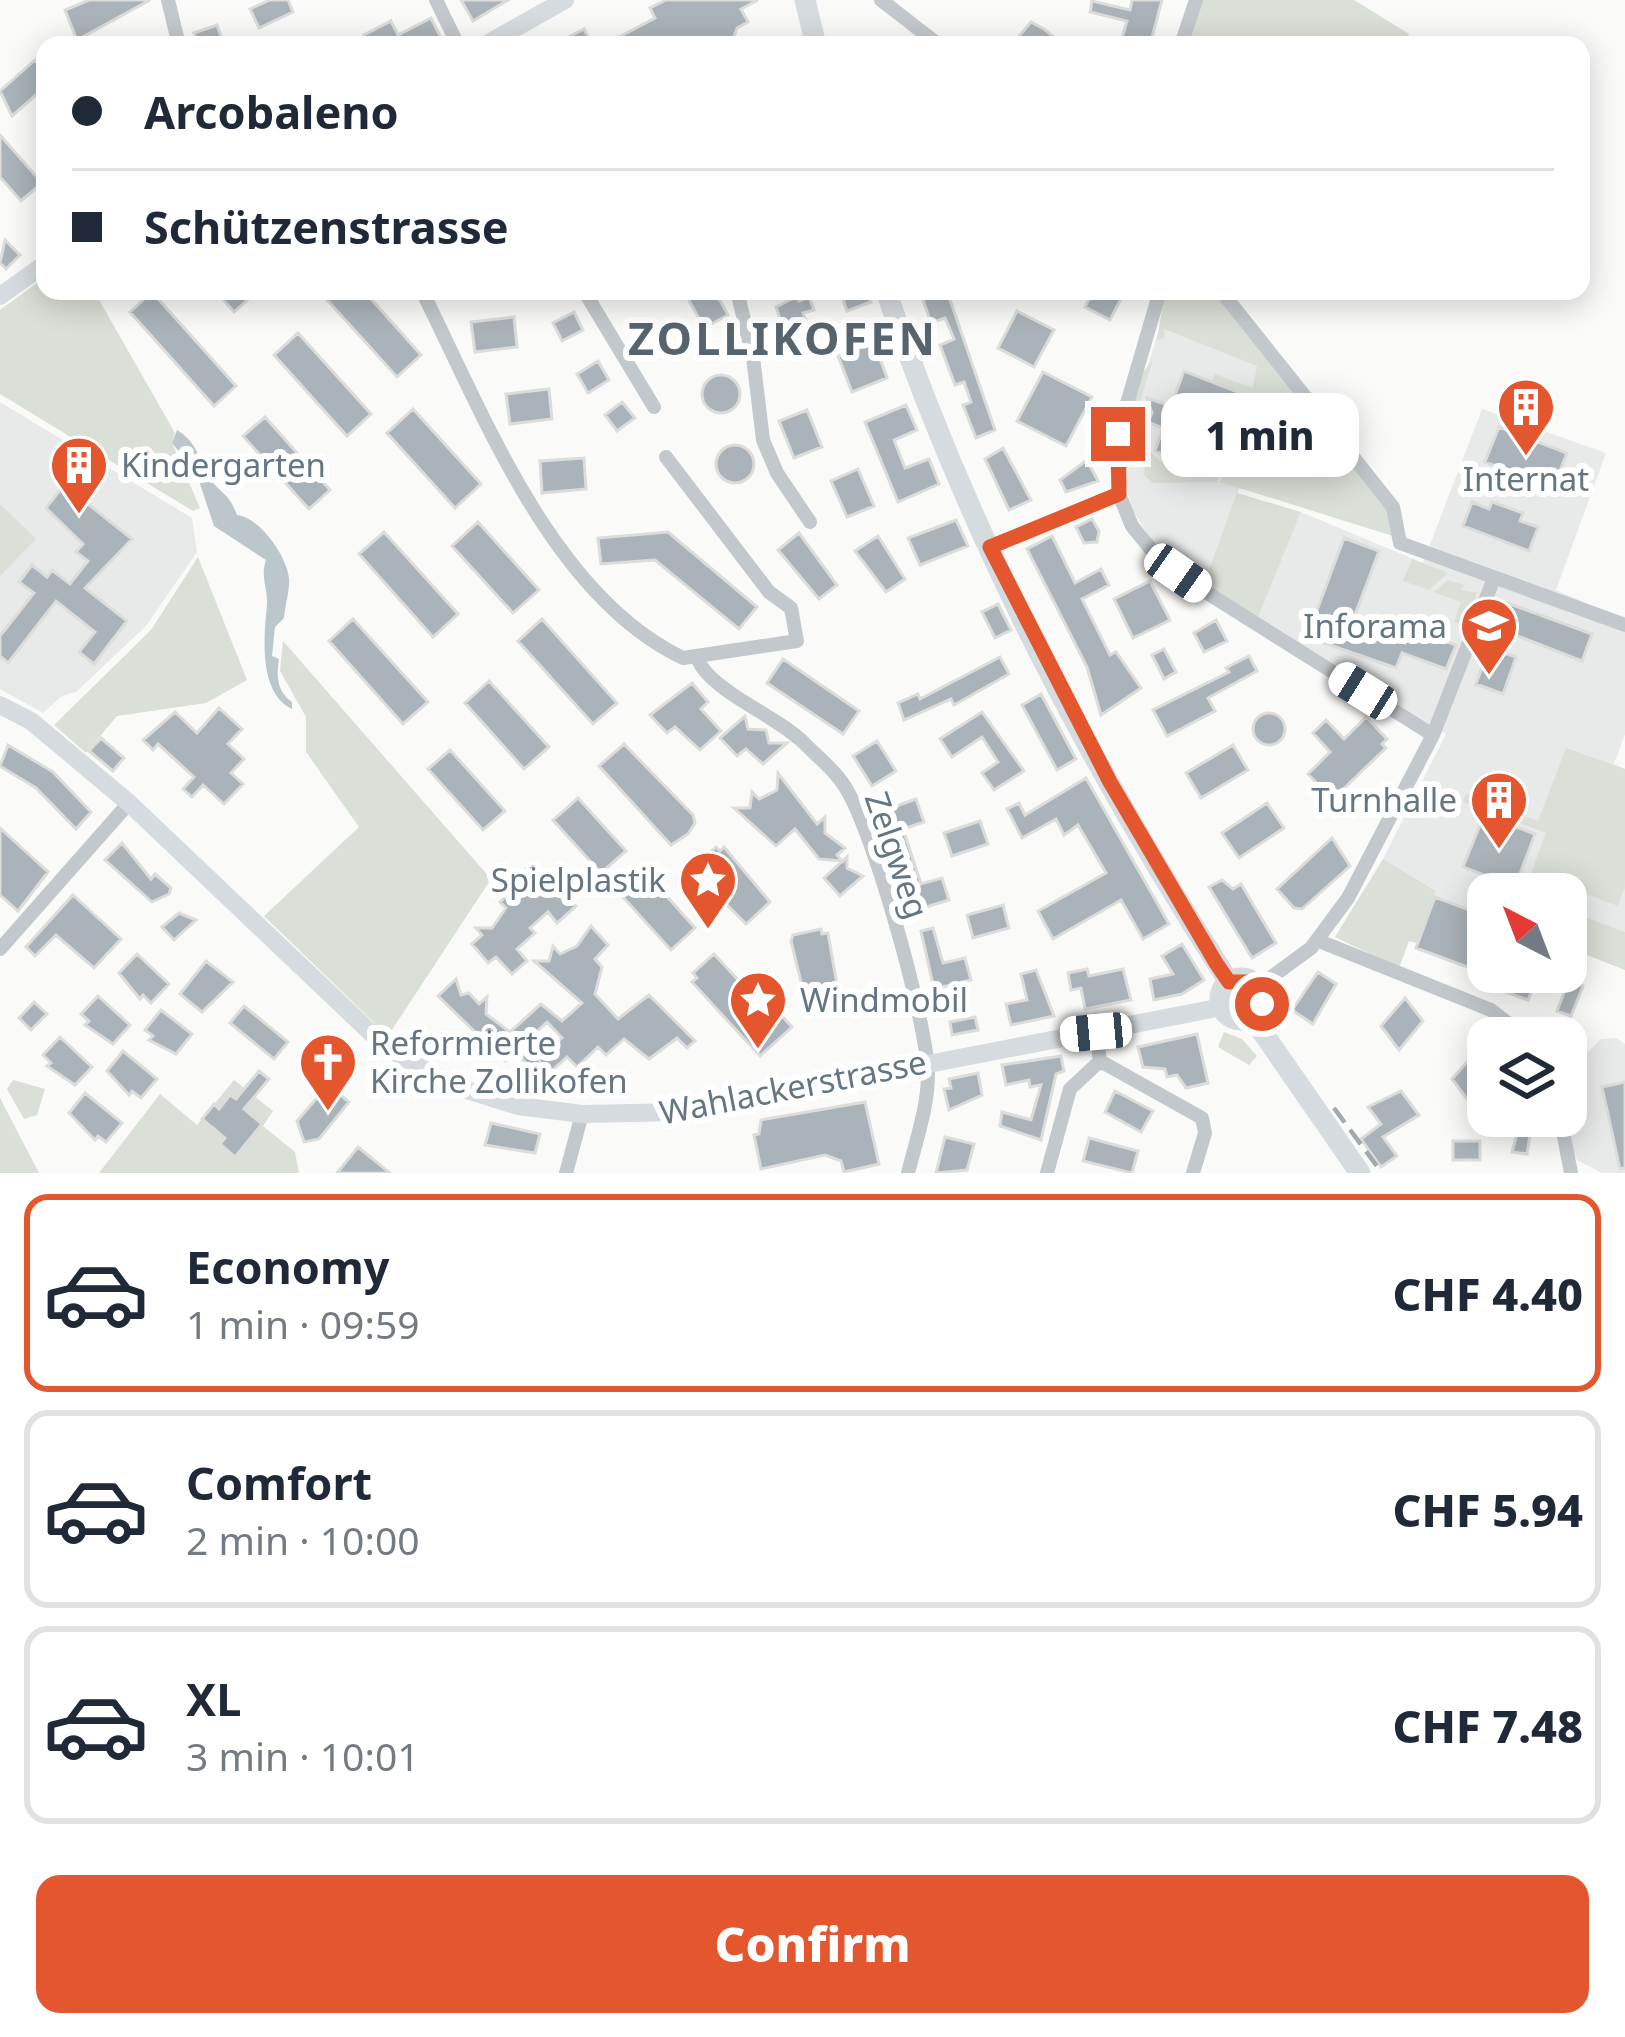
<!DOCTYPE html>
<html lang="en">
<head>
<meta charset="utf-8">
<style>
	:root { --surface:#fff; --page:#f6f6f7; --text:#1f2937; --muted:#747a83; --line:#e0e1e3; --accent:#e4572e }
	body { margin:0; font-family:"Noto Sans",sans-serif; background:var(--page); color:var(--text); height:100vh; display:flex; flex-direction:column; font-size:45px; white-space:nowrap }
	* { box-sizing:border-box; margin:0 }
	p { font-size:39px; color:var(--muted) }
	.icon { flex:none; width:66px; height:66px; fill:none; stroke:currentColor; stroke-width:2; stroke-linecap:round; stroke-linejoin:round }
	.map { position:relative; height:1173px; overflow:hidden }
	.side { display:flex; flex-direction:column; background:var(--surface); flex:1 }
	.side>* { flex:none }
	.hud { position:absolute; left:36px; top:36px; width:1554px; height:264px; border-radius:24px; box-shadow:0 6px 30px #0003; display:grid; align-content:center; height:264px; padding:0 36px; background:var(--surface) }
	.needle { width:78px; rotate:318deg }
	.fabs { position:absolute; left:1467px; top:873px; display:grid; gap:24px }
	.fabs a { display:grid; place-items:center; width:120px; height:120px; border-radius:24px; background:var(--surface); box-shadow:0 6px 30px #0003; font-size:60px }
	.end { position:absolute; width:54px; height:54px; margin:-27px; border:15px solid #e4572e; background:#fff; box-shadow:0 0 0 6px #fff }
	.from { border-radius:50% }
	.bubble { position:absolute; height:84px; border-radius:24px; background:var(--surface); box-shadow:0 6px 30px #0003; font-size:39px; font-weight:800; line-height:84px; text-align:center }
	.car { position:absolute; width:36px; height:72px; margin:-36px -18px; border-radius:15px; box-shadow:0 0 9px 3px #0007; background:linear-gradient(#fff 24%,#345 0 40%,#fff 0 76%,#345 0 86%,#fff 0) }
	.hud b { display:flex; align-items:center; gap:42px; height:114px; font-size:45px }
	.hud b+b { border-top:3px solid var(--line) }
	.hud i { width:30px; height:30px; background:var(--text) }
	ul { padding:21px 0 0; list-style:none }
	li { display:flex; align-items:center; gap:36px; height:198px; margin:0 24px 18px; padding:0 12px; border:6px solid var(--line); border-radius:24px }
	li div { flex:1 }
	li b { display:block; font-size:45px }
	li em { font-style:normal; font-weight:800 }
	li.active { border-color:var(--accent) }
	li>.icon { width:108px; height:108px; stroke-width:1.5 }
	.action { display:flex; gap:24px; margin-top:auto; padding:24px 36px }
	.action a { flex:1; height:138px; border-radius:24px; background:var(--accent); color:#fff; font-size:48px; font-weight:800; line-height:138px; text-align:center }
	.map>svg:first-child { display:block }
	.built { fill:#e8e9e9 }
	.green { fill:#dadfd7 }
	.water { fill:#bbc7cb }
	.building { fill:#aab3b9; stroke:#dcdcda; stroke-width:3; fill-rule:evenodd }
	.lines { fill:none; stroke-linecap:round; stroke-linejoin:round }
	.street { stroke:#c3c8cc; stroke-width:14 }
	.secondary { stroke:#d6dbdf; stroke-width:18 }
	.primary { stroke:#d6dbdf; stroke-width:21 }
	.rail { stroke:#a2aab0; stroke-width:4.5; stroke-dasharray:18 9; stroke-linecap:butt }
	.route { stroke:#e4572e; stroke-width:15 }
	.labels { text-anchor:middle; stroke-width:12; stroke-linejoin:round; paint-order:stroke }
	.poi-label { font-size:33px; fill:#657683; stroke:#fff; text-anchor:start }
	.street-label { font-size:33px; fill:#657683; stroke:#fff }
	.district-label { font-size:45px; font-weight:bold; letter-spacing:3px; fill:#57646e; stroke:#fff }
</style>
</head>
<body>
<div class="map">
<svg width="1625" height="1173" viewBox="0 0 1625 1173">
	<rect width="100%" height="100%" fill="#fafaf8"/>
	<path class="built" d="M1165,291H1216L1283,372L1204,583L1151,540L1132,509L1123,474L1124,442L1162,320Z
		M0,402L192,518L197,552L146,626L76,692L62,696L43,713L0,689Z
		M1482,409L1606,453L1556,590L1625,620V734L1614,764L1625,769V932L1566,910V894H1488V907L1474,912L1434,897L1436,891L1383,859L1446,734L1258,618L1301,512L1423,563Z
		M1616,1038L1625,1044V1173H1602L1577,1160L1571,1145L1566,1073L1601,1039Z"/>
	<path class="green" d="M1201,0H1354L1409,34L1403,45H1186Z
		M45,277V291H94L175,433L172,443L200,508L193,511L0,394V310Z
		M1165,291H1214L1389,509L1393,536L1220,482L1225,469L1231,470L1243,438L1231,433L1228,444L1220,440L1238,392L1211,382L1215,374L1253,388L1257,366L1164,329L1165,338L1157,340Z
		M1153,360L1130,434L1127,477C1114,449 1131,381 1153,360Z
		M1147,448L1161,462L1165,455L1208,471L1214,456L1223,468L1217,482L1153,483L1144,475Z
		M1237,493L1301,512L1258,618L1204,583Z
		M0,504L36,539L0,576Z
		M198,557L247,680L206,703L117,716L86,753L54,725L151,630Z
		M1412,559L1446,572L1447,574L1429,590L1403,581Z
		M1448,580L1465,585L1461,590L1477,593L1465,625L1454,622L1461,602L1434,592Z
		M283,641L491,879L388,1036L264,916L359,827L306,752V717L280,671Z
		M1566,748L1625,769V887L1618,906L1531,873L1546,833L1463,802L1466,794L1538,821Z
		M1383,859L1436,891L1417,943L1409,941L1399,968L1335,937Z
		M1566,910L1625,932V970L1566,947Z
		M1224,1032L1242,1039L1257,1056L1249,1065L1218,1047Z
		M13,1080L45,1089L37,1115L24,1119L7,1089Z
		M234,1080L273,1111L263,1126L295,1152L299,1173H99L160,1094L197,1125Z
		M0,1098L39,1173H0Z"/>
	<path class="water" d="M177,430C195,440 201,461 209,477C220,494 228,491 237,515C261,518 287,557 289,578C290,590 285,606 284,618L275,627L272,656L279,659C276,675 277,692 292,702V709C258,693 264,636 267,605C268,589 260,576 266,560L214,526L196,472L172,443Z"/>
	<path class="building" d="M89,0H150L77,40L65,10Z
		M270,0H288L293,12L259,28L250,9Z
		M461,0H508L473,21Z
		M666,0H758L741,9L748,22L737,28L731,45H604L655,18L650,8Z
		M1132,0H1162L1150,45H1120L1127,21L1090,12L1092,1L1130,10Z
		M431,18L442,40L431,45H369L364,35L391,21L398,35Z
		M1031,22L1044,29L1062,44L1012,45Z
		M217,25L224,45H198L194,33Z
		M584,29L592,45H553Z
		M35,60L45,71V87L12,116L0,91Z
		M0,135L42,183L21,201L0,177Z
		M5,240L20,255L6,269L0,263Z
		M216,291H257L234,312Z
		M319,291H364L421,355L397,377Z
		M684,291H715L728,315L704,328Z
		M840,291H868L871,302L847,311Z
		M920,291H947L995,430L976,438L963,405L971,402L964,382L955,385L940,345L954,339L945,318L931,323Z
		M1093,291H1125L1110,320L1085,307Z
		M152,292L236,386L214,406L130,312Z
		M798,296L799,301L809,297L814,310L803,313L806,320L783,327L776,307Z
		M1017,311L1054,330L1034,367L998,348Z
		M574,312L583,330L562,341L553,323Z
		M514,317L517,347L475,352L471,322Z
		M298,333L371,414L347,436L274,355Z
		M874,342L887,378L852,392L838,356Z
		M598,361L609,380L588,393L577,374Z
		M1184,371L1238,392L1209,472L1155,451L1163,428L1148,422L1152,413L1147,398L1171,406Z
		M1043,372L1092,397L1066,446L1017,421Z
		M702 394a19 19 0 1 1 38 0a19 19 0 1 1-38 0Z
		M549,389L552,419L510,424L506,394Z
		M622,402L635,418L617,431L605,415Z
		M906,405L917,430L894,440L905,468L929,459L939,484L898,502L865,422Z
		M413,409L481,484L455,508L387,433Z
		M807,410L822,447L794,458L779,421Z
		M265,417L330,490L309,509L243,436Z
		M1499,427L1567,453L1553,488L1485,462Z
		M716 464a19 19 0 1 1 38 0a19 19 0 1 1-38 0Z
		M1003,448L1031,500L1009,510L985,459Z
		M584,458L586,489L542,493L540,461Z
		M1087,460L1098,481L1066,492L1060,480Z
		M858,469L874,506L847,517L831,481Z
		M64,485L132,539L85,588L127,621L94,664L79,652L95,632L56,601L8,663L0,656V636L34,593L19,582L32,565L47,577L52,570L70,584L88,561L76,552L83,544L46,508Z
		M1472,502L1489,509L1492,502L1523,513L1520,521L1538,527L1529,551L1463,526Z
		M1092,519L1099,531L1097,542L1084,543L1076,527Z
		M956,520L968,546L920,565L908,538Z
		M478,522L539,590L513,613L452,546Z
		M384,532L458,614L433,637L359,554Z
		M668,532L757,607L739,629L655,560L601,564L598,538Z
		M799,533L837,585L819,599L778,550Z
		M878,536L905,579L886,592L855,551Z
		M1052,536L1075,583L1101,569L1109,585L1082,599L1110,655L1116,652L1141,688L1101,715L1087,667L1027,549Z
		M1344,538L1379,551L1352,623L1405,643L1410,628L1456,645L1446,669L1402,653L1396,668L1307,637Z
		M1150,581L1170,620L1133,638L1114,599Z
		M1499,600L1592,634L1582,661L1490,625Z
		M998,604L1011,630L995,638L982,612Z
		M353,619L428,702L403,724L329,641Z
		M542,619L617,703L593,724L518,641Z
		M1216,620L1227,641L1204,652L1194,633Z
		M1489,648L1516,657L1503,694L1476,684Z
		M1164,649L1176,672L1164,679L1152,655Z
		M1249,656L1257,671L1208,698L1215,711L1167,736L1153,710L1229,672L1226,668Z
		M1000,657L1009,674L954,705L951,699L904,720L898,703L918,694L920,699Z
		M783,659L859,711L843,734L767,683Z
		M489,681L549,747L524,769L465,703Z
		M692,683L708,702L701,709L721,731L700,750L675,727L667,733L650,715Z
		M1041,694L1076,759L1057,770L1022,705Z
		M219,708L242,729L228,744L244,759L231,773L243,784L224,804L203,785L192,797L183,789L194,777L158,744L153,750L143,740L175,712L197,733Z
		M982,712L1024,771L994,790L982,773L998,762L982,737L952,757L940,739Z
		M1253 729a16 16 0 1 1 32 0a16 16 0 1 1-32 0Z
		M745,716L748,729L766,730L769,743H787L763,764L746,749L737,756L720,738Z
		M1366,717L1387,739L1382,744L1386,748L1338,794L1334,790L1328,795L1308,774L1330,752L1313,733L1326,720L1344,739Z
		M101,738L124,758L113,771L89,751Z
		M877,741L896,771L872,786L853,756Z
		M624,744L693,815L695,823L688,834L671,845L599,766Z
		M8,745L53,772L91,812L76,829L36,788L0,766Z
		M1233,745L1248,770L1201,798L1186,773Z
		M450,750L505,811L483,830L428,769Z
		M778,773L817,824L825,817V833L845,848L837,855L842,861L819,859L795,829L776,846L734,808H750L752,792L759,799L777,790Z
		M1086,778L1169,924L1143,939L1121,900L1053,939L1038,911L1106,873L1078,825L1064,835L1056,819L1022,838L1007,809L1019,803L1025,815Z
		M578,798L626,851L601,873L553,820Z
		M916,799L924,822L903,829L921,884L942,878L949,900L913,911L880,812Z
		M1267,803L1284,828L1239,858L1222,833Z
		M1484,815L1535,834L1515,887L1463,867Z
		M980,821L988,844L952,856L944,833Z
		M0,828L48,872L18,911L0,895Z
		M1332,838L1350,866L1302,909L1294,908L1277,889Z
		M122,843L151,879L155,874L171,888L169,894L152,902L105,860Z
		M716,847L720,851L724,847L770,902L746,924L696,873L695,866Z
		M847,857V868L863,876L840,896L824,878Z
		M532,864L538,878L555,890L564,882L562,899L576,906L557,923L548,912L530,928L535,933L517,949L527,961L512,974L496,957L488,963L472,944L482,935L476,928H492L506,908L500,902L518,886L514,880Z
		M648,875L695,928L671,950L622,896Z
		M1222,880L1233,889L1241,884L1276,943L1252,958L1209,887Z
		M73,895L121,939L94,968L56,935L35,956L26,947Z
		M1435,897L1488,917V967L1483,965L1481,972L1416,948Z
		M1003,905L1009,928L973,938L967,915Z
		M179,913L196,920L174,940L162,927Z
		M591,926L608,945L595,959L602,967L595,994L618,1019L649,995L695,1041L687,1048L677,1038L649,1059L624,1039L606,1055L598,1047L577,1067L567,1057L549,1073L540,1062L532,1070L516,1052L505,1061L438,996L456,979L461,995L469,993L479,1004L487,997L486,1014L510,1032L541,1004L562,1021L582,1003L534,961H549L553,946L560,954L577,946ZM547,1022L562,1038L546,1052L532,1036Z
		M933,928L943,963L965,958L971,980L934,989L921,931Z
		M821,929L822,934L828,933L840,1003L808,1010L791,941L793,935Z
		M1182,944L1204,980L1182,994L1154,1000L1150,979L1173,974L1162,956Z
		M137,954L169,984L151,1003L143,995L140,999L119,973Z
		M714,954L775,1020L781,1015L792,1027L760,1056L692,982L697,978L693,973Z
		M206,961L233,982L202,1012L180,994Z
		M1087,969L1089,976L1123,969L1131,1000L1085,1009L1081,988L1071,990L1068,973Z
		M1036,970L1054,1016L1011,1025L1006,1004L1027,1000L1021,974Z
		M1318,972L1336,984L1313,1024L1292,1010Z
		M1507,972H1539L1528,1000L1500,990Z
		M1569,980L1583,986L1571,1016L1557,1011Z
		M98,996L130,1025L113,1044L85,1025L89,1021L81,1014Z
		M1405,998L1423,1021L1399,1050L1381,1026Z
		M34,1002L47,1014L31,1030L19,1018Z
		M244,1006L288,1042L274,1059L230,1023Z
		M161,1010L192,1034L176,1054L149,1040L153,1036L145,1030Z
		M975,1017L978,1030L952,1035L950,1022Z
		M1197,1034L1208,1083L1186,1088L1177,1075L1167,1077L1165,1069L1143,1067L1138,1047Z
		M60,1037L92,1067L75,1085L47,1066L51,1063L43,1055Z
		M123,1051L157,1079L141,1098L132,1091L129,1095L107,1071Z
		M1476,1052L1488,1068V1085L1470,1103L1452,1079Z
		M1061,1056L1064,1071L1056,1074L1041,1140L1000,1126L1002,1112L1031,1120L1041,1085L1030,1087L1029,1080L1006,1085L1002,1065Z
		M259,1071L269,1079L244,1109L262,1124L235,1157L220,1144L225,1138L202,1119L214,1104L219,1109L230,1095L236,1099Z
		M978,1073L982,1095L949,1110L944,1089L951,1088L949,1079Z
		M1625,1082V1168L1620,1169L1602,1087Z
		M328,1085L349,1102L319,1139L304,1142L297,1121Z
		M1115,1091L1153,1111L1141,1132L1105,1112Z
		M1401,1091L1419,1115L1383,1137L1397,1156L1381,1167L1361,1139L1381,1124L1368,1107Z
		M85,1093L122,1123L106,1142L98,1136L95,1140L69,1113Z
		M865,1102L879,1164L844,1172L841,1161L825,1155L761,1169L754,1135L759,1134L761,1120Z
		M1522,1116H1533L1527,1154L1512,1152Z
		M491,1123L540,1134L535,1153L485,1145Z
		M945,1137L974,1144L967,1170L936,1173Z
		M1089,1138L1138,1151L1132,1173L1083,1161Z
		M1453,1141H1480V1160H1453Z
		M358,1147L390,1173H337Z"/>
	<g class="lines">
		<path class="street" d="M168,0L179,45
			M436,0L458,45
			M881,0L939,45
			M1181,45L1196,0
			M422,291C483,413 552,596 683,658L797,641L791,608L769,592L666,457
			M584,291L654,407
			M737,291L753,357L763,440L777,473L810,522
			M1160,291L1116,441L1119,494L1132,526L1154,553L1201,589L1433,735
			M1221,291L1393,507L1400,543L1625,625
			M990,547L1119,494
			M698,660C712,692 778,716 805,744C819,758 839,774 848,792C875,838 927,1022 928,1074C928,1107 916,1141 908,1173
			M1319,941L1491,1010L1527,1038
			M0,949L129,803
			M1258,987L1311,948L1348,898L1433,735L1494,578
			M1096,1032L1100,1061L1202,1118L1205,1133L1193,1173
			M1560,1116L1571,1173
			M566,1173L582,1114
			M1047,1173L1070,1089L1100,1061"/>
		<path class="secondary" d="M485,45L565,0
			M0,296L45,264
			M0,705L31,721L129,803L386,1047L451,1085L518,1106L582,1114L681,1112L1222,1007"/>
		<path class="primary" d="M805,0L816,45
			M886,291C968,533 1091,768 1229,982
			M1220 999a21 21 0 1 1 42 0a21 21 0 1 1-42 0Z
			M1252,1017L1360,1173"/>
		<path class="rail" d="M1334,1108L1382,1173"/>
	</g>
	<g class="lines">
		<path class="route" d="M1118,434L1119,494L990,547L1110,782L1216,963L1229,982H1253L1262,1004"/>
	</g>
	<defs>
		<symbol id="building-pin" viewBox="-11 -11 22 30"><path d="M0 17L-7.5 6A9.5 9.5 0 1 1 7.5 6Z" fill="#e4572e" stroke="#fff"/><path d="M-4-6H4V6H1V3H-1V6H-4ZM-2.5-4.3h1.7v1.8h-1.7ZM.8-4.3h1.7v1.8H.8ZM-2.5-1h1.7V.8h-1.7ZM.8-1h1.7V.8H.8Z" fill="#fff"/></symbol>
		<symbol id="university-pin" viewBox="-11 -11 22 30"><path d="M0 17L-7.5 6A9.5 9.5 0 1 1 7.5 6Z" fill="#e4572e" stroke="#fff"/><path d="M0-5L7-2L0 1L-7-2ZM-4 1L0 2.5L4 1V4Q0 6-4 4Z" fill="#fff"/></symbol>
		<symbol id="sight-pin" viewBox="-11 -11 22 30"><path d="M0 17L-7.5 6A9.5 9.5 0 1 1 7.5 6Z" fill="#e4572e" stroke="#fff"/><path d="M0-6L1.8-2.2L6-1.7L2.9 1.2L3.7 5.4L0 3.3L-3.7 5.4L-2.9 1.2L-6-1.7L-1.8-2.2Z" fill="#fff"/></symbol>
		<symbol id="church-pin" viewBox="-11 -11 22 30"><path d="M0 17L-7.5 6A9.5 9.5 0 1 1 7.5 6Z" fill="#e4572e" stroke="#fff"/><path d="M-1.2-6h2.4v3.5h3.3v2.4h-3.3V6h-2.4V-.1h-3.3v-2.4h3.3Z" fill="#fff"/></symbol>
	</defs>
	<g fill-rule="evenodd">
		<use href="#building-pin" x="1493" y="374" width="66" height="90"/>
		<use href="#building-pin" x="46" y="432" width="66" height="90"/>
		<use href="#university-pin" x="1456" y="593" width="66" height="90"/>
		<use href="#building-pin" x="1466" y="767" width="66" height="90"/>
		<use href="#sight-pin" x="675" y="847" width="66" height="90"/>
		<use href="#sight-pin" x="725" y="967" width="66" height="90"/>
		<use href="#church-pin" x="295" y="1029" width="66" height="90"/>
	</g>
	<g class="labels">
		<g class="poi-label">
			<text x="121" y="477">Kindergarten</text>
			<text x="1526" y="491" text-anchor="middle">Internat</text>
			<text x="1447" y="638" text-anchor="end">Inforama</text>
			<text x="1457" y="812" text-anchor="end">Turnhalle</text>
			<text x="666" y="892" text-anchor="end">Spielplastik</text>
			<text x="800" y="1012">Windmobil</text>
			<text x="370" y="1055">Reformierte<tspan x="370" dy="38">Kirche Zollikofen</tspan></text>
		</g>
		<g class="street-label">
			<text transform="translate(897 855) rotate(71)" y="12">Zelgweg</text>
			<text transform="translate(793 1087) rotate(-11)" y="12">Wahlackerstrasse</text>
		</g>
		<g class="district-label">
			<text x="783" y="355">ZOLLIKOFEN</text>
		</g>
	</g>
</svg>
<div class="fabs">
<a><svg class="needle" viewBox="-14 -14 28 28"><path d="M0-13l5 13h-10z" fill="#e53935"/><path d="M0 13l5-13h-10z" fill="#747a83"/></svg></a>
<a><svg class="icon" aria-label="layers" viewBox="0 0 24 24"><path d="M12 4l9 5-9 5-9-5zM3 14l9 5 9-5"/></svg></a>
</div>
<i class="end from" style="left:1262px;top:1004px"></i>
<i class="end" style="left:1118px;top:434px"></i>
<div class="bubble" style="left:1161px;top:393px;width:198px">1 min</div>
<i class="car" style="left:1178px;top:573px;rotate:125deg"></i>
<i class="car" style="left:1363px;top:691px;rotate:302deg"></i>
<i class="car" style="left:1096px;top:1032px;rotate:265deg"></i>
<div class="hud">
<b><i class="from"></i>Arcobaleno</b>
<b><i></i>Schützenstrasse</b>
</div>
</div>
<section class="side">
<ul>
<li class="active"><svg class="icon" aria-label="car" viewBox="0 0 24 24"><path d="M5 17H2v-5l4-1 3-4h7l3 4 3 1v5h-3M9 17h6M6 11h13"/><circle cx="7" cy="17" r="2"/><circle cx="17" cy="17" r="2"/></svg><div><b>Economy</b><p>1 min · 09:59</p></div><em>CHF 4.40</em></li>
<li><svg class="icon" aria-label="car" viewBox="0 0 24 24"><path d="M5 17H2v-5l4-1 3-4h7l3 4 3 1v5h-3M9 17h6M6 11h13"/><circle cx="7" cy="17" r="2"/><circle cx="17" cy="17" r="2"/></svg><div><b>Comfort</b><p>2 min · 10:00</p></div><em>CHF 5.94</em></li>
<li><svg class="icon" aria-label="car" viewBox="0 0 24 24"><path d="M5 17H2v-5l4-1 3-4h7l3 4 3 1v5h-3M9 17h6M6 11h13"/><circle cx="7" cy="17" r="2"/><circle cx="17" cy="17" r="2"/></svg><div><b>XL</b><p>3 min · 10:01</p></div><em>CHF 7.48</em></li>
</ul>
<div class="action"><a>Confirm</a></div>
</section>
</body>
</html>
